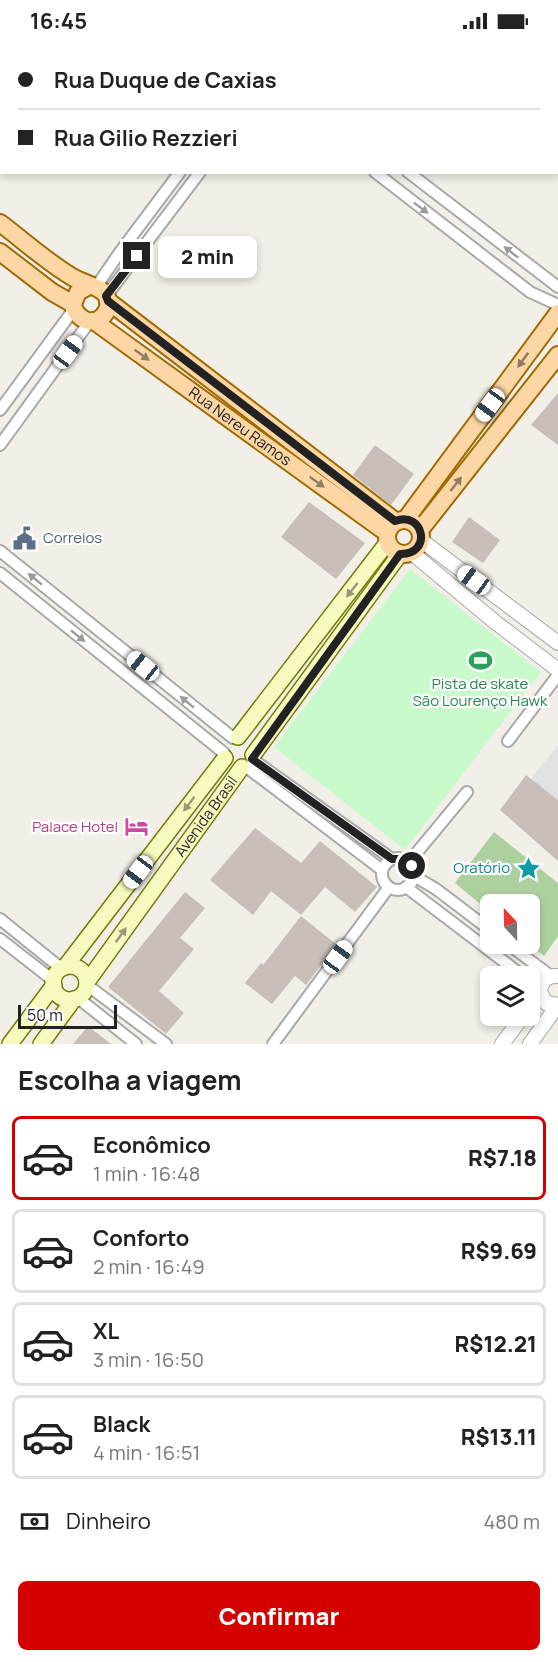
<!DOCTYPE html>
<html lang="pt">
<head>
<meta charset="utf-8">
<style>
	:root { --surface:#fff; --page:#f2f2f2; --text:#222; --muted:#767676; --line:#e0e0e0; --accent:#d40000 }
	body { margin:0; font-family:Manrope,sans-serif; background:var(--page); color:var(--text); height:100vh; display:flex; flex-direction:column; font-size:22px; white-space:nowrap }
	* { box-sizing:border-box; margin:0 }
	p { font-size:20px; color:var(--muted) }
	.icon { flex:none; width:33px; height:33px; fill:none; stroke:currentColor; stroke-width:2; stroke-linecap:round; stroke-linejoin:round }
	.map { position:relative; height:1002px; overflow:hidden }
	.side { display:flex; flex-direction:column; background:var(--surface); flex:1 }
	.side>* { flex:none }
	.banner { position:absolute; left:0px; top:0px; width:558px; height:132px; box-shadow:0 3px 9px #0003; display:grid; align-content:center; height:132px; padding:0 18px; background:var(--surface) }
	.needle { width:39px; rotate:338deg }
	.buttons { position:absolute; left:480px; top:852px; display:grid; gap:12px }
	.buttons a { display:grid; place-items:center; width:60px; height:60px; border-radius:9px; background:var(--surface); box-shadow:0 3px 9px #0003; font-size:30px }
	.scale { position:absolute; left:18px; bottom:15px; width:99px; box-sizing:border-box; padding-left:6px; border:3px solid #222; border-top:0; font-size:16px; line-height:21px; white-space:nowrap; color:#222; -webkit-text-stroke:4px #fff; paint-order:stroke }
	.end { position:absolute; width:27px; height:27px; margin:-14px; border:8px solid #222; background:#fff; box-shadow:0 0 0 3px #fff }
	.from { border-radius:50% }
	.bubble { position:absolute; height:42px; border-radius:9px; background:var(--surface); box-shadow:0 3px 9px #0003; font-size:20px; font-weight:800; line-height:42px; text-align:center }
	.car { position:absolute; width:18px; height:36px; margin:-18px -9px; border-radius:8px; box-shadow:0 0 4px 2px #0007; background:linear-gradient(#fff 24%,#345 0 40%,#fff 0 76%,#345 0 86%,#fff 0) }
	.banner b { display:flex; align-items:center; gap:21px; height:57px; font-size:22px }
	.banner b+b { border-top:2px solid var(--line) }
	.banner i { width:15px; height:15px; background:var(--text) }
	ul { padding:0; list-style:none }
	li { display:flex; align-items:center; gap:18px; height:84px; margin:0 12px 9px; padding:0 6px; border:3px solid var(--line); border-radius:9px }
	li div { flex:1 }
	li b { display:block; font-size:22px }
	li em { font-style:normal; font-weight:800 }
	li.current { border-color:var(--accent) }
	li>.icon { width:54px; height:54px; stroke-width:1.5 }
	h2 { padding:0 18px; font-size:27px; line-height:72px }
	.pay { display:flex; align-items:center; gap:15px; height:66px; padding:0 18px; font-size:22px }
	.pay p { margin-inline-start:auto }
	.cta { display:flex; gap:12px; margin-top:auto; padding:12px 18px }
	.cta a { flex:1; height:69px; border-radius:9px; background:var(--accent); color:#fff; font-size:24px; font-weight:800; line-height:69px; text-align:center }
	.status { display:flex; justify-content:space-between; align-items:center; height:42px; padding:0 30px; background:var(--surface); direction:ltr }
	.status svg { height:16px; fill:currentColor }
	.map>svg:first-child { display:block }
	.forest { fill:#add19e }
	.park { fill:#c8facc }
	.parking { fill:#e2e2e2 }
	.building { fill:#c7bfb8 }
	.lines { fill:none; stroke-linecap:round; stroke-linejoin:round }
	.minor-casing { stroke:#a9a9a9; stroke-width:14 }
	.tertiary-casing { stroke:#a9a9a9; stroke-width:16 }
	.secondary-casing { stroke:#707d05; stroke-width:18 }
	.primary-casing { stroke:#a06b00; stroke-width:20 }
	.minor { stroke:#fff; stroke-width:10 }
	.tertiary { stroke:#fff; stroke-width:14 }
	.secondary { stroke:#f7fabf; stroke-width:15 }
	.primary { stroke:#fcd6a4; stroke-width:16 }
	.oneway { fill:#9c9c9c }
	.oneway2 { fill:#8f7c63 }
	.oneway3 { fill:#979978 }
	.route { stroke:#222; stroke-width:8 }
	.labels { text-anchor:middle; stroke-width:4.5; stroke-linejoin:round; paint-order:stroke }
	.street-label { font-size:15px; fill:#222; stroke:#fff }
	.service-label { font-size:15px; fill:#4e5e75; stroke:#fff; text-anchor:start }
	.leisure-label { font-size:15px; fill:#27864d; stroke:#fff }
	.hotel-label { font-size:15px; fill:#b23c85; stroke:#fff; text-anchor:end }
	.culture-label { font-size:15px; fill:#0d838f; stroke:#fff; text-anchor:end }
</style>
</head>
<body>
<div class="status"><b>16:45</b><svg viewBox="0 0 49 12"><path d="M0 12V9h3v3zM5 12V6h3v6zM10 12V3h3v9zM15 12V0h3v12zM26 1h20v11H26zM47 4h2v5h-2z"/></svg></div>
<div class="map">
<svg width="558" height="1002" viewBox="0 0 558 1002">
	<rect width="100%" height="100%" fill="#f2efe9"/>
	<path class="forest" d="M494,790L558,841V894L544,914L529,902L530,862H490V870L455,841Z"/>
	<path class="park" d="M410,527L541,630L405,808L274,705Z"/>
	<path class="parking" d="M558,703V758L531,737Z"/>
	<path class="building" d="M558,351V403L531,383Z
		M375,403L414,432L391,463L353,433Z
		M309,460L365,501L336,537L281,495Z
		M469,475L500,498L483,521L452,500Z
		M526,733L558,758V819L500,768Z
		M255,786L301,821L320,799L377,845L355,870L325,845L301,873L271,849L253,873L210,838Z
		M185,850L205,866L180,896L194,907L159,949L184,971L166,992L108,945Z
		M301,874L337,903L306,943L295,934L272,962L245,941L261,921L263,923Z
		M88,984L111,1002H73Z"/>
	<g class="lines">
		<defs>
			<path id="minor" d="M206,0L208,2
				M232,0L234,2
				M276,2L277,0
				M297,2L298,0
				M375,130L530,250L558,263
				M408,130L558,245
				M96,245L120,210L180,130
				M107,253L200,130
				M0,368L74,267
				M0,403L90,279
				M0,509L233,696
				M0,531L224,711
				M508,699L558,633
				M252,717L392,817
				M245,724L382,828
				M382 832a16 16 0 1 1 32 0a16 16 0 1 1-32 0Z
				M409,820L467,750
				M414,834L436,847L490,888
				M406,845L523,934
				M0,877L62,927
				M0,897L54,939
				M508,902L551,934
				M530,940L540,948
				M87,943L166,1002
				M78,956L136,1002
				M273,1002L389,845"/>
			<path id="tertiary" d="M421,498L558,601
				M411,510L495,580L558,628
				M558,934C547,933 541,939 540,950L546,961L558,963
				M530,964L540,950
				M502,1002L523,974
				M530,1002L557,964"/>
			<g id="secondary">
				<path d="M238,695L387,501"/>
				<path d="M253,713L400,512"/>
				<circle cx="70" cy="941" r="17"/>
				<path d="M65,925L225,716"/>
				<path id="s1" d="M87,940L242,725"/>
				<path d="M10,1002L54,943"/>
				<path d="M41,1002L74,957"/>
			</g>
			<g id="primary">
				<path d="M0,181C24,199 48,221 74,236C83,241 101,245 106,253C110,260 109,268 103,274C92,286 75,276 73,262L78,250L89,244"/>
				<path d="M0,210L52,250L73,262"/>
				<path d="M108,259L395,479"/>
				<path id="s2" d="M94,279L387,491"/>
				<path d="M406,477L558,271"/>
				<circle cx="404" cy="495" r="17"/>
				<path d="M420,488L558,313"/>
			</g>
		</defs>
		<use href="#minor" class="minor-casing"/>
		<use href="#tertiary" class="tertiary-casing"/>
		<use href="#secondary" class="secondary-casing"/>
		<use href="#primary" class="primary-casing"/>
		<use href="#minor" class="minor"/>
		<use href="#tertiary" class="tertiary"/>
		<use href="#secondary" class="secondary"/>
		<use href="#primary" class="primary"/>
	</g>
	<defs><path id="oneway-solid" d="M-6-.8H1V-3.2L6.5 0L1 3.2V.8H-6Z" transform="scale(1.5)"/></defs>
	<g class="oneway">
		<use href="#oneway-solid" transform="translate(421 166) rotate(37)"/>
		<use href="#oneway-solid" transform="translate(511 210) rotate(-142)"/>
		<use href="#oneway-solid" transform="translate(35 537) rotate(-141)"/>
		<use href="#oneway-solid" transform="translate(78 594) rotate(39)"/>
		<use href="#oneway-solid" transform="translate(187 660) rotate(-141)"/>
	</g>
	<g class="oneway2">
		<use href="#oneway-solid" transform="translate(142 313) rotate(36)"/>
		<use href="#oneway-solid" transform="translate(523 318) rotate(126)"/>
		<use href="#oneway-solid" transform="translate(317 440) rotate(36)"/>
		<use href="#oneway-solid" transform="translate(456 442) rotate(-52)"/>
	</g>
	<g class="oneway3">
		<use href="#oneway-solid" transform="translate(352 548) rotate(128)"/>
		<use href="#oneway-solid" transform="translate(189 762) rotate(127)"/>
		<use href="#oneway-solid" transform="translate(121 893) rotate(-54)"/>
	</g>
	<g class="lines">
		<path class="route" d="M137,214L106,254L108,259L395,479C424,468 433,513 400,512L252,717L392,817H404L412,824"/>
	</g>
	<defs>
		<symbol id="civic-bare" viewBox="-9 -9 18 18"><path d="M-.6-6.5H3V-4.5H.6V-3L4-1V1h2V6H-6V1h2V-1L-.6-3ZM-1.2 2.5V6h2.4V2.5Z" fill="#5c6f8a" stroke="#fff" stroke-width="2.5" paint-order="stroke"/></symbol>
		<symbol id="stadium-bare" viewBox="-9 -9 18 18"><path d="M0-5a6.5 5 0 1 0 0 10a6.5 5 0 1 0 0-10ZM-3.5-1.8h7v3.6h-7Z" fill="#2e9e5b" stroke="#fff" stroke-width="2.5" paint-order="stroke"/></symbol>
		<symbol id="hotel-bare" viewBox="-9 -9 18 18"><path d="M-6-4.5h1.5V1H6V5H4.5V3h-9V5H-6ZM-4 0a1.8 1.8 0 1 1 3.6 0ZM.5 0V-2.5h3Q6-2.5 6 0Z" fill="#d1479c" stroke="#fff" stroke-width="2.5" paint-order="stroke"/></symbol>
		<symbol id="sight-bare" viewBox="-9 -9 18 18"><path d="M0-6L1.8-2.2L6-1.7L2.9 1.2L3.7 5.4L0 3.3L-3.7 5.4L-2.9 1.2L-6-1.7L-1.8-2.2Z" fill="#0f9aa8" stroke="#fff" stroke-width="2.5" paint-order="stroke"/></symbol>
	</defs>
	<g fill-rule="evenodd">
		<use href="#civic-bare" x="8" y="480" width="33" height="33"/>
		<use href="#stadium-bare" x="464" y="602" width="33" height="33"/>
		<use href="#hotel-bare" x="120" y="768" width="33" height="33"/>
		<use href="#sight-bare" x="512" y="810" width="33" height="33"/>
	</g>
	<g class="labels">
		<g class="street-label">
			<text dy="5" stroke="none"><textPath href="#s2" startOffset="180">Rua Nereu Ramos</textPath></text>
			<text dy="5" stroke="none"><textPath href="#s1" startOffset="204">Avenida Brasil</textPath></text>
		</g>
		<g class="service-label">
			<text x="43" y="501">Correios</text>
		</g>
		<g class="leisure-label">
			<text x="480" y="647">Pista de skate<tspan x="480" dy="17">São Lourenço Hawk</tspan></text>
		</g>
		<g class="hotel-label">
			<text x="118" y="790">Palace Hotel</text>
		</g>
		<g class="culture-label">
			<text x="510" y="831">Oratório</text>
		</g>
	</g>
</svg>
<div class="buttons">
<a><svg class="needle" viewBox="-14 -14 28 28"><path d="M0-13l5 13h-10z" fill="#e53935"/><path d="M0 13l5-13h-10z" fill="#767676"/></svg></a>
<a><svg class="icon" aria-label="layers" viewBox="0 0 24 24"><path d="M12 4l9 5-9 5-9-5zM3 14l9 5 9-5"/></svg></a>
</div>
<div class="scale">50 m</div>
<i class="end from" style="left:412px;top:824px"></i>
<i class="end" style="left:137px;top:214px"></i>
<div class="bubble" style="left:158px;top:194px;width:99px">2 min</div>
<i class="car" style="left:68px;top:310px;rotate:36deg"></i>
<i class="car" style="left:490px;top:363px;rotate:216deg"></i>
<i class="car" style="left:474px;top:538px;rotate:306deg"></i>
<i class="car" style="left:143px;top:624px;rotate:309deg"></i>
<i class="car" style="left:138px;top:830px;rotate:217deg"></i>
<i class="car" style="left:338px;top:915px;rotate:36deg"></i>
<div class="banner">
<b><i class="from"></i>Rua Duque de Caxias</b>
<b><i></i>Rua Gilio Rezzieri</b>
</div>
</div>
<section class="side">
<h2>Escolha a viagem</h2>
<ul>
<li class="current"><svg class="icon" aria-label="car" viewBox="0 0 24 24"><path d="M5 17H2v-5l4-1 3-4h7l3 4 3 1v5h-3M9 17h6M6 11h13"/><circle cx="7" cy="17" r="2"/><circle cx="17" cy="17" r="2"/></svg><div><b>Econômico</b><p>1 min · 16:48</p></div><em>R$7.18</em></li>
<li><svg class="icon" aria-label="car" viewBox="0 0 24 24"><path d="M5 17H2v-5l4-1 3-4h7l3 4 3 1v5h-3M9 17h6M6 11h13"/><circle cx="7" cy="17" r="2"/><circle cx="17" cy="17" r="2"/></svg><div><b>Conforto</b><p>2 min · 16:49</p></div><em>R$9.69</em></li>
<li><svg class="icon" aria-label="car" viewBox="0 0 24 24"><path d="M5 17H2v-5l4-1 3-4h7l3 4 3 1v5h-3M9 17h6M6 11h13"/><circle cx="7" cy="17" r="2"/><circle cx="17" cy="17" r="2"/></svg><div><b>XL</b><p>3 min · 16:50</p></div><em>R$12.21</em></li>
<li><svg class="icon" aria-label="car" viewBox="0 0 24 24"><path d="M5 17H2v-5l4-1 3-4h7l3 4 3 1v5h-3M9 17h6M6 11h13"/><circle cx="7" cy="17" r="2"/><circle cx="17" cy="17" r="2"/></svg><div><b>Black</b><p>4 min · 16:51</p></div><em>R$13.11</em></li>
</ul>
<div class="pay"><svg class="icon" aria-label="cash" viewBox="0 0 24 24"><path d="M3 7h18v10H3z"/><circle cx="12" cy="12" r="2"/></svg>Dinheiro<p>480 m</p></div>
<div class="cta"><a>Confirmar</a></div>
</section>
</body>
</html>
